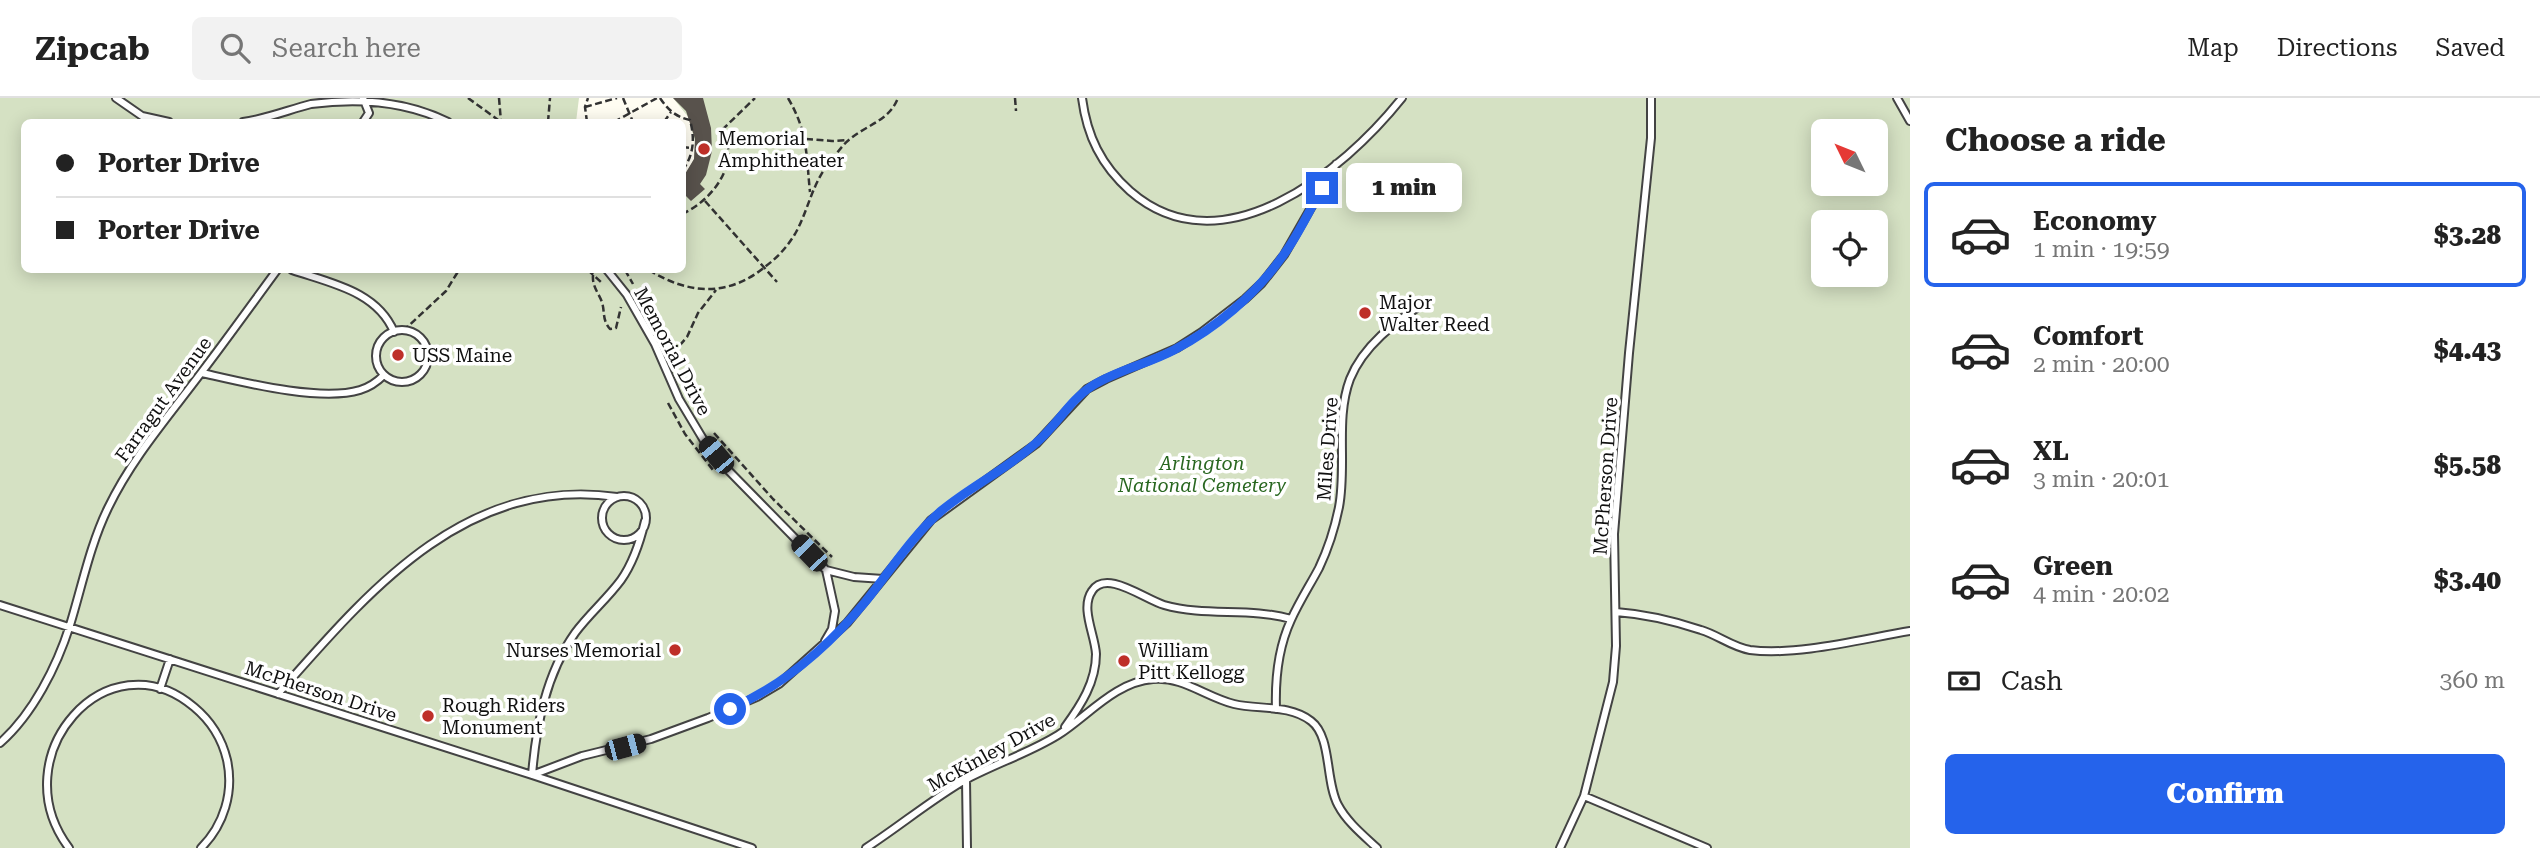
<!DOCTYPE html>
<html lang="en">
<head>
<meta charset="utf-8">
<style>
	:root { --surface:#fff; --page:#f2f2f2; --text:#222; --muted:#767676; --line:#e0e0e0; --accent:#2563eb }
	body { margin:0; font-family:"Roboto Serif",serif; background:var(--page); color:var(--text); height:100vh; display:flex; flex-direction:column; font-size:26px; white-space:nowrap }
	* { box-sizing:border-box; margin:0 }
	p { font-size:23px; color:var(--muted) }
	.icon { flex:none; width:38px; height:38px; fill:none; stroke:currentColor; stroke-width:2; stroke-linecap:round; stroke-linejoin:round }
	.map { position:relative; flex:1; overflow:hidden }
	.sheet { display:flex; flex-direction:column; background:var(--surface); width:630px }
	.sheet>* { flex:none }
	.guide { position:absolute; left:21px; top:21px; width:665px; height:154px; border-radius:10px; box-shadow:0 4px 18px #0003; display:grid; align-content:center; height:154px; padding:0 35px; background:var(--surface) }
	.needle { width:46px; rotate:313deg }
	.fabs { position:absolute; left:1811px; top:21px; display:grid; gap:14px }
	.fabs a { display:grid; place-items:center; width:77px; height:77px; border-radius:10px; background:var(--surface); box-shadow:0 4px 18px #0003; font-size:35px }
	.end { position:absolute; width:32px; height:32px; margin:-16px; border:9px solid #2563eb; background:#fff; box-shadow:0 0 0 4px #fff }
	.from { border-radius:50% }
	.bubble { position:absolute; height:49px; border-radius:10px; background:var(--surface); box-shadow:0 4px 18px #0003; font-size:23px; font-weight:800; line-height:49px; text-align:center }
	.car { position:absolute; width:21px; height:42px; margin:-21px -10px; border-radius:9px; box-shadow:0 0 5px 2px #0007; background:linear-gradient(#222 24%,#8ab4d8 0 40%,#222 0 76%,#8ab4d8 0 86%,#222 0) }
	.guide b { display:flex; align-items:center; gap:24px; height:66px; font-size:26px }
	.guide b+b { border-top:2px solid var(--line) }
	.guide i { width:18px; height:18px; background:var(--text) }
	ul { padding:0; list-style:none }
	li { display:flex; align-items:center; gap:21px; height:105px; margin:0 14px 10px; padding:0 21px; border:4px solid transparent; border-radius:10px }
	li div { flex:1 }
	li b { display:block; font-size:26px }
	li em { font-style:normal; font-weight:800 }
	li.on { border-color:var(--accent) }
	li>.icon { width:63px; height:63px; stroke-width:1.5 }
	h2 { padding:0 35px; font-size:32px; line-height:84px }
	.pay { display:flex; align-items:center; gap:18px; height:77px; padding:0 35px; font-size:26px }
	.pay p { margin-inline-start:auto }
	.cta { display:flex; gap:14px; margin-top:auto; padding:14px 35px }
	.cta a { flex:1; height:80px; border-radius:10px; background:var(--accent); color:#fff; font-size:28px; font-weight:800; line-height:80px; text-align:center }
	header { display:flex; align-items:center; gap:42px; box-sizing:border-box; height:98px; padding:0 35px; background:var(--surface); border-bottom:2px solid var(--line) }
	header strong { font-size:33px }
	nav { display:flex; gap:38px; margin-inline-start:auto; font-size:24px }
	.search { width:490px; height:63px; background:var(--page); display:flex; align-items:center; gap:18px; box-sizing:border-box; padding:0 24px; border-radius:10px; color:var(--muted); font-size:26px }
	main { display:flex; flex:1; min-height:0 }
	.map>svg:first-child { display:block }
	.cemetery { fill:#d5e1c3; fill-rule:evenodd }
	.building { fill:#58524c }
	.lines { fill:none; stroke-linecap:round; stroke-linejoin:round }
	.lane-casing { stroke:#434343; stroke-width:10 }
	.path { stroke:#323232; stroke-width:2.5; stroke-dasharray:7 3.5; stroke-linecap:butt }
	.lane { stroke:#fff; stroke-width:6 }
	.route { stroke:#2563eb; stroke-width:9 }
	.poi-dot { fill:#be2f29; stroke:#fff; stroke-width:2.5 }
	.labels { text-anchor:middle; stroke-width:7; stroke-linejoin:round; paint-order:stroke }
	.poi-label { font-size:19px; fill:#101010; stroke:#fff; text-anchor:start }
	.street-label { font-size:19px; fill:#101010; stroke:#fff }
	.park-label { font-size:19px; font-style:italic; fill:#296720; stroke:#fff }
</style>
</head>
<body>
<header>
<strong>Zipcab</strong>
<div class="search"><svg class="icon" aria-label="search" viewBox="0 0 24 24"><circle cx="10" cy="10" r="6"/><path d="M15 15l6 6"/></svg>Search here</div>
<nav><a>Map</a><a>Directions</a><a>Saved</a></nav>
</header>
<main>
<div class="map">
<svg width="1910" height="750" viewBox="0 0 1910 750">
	<rect width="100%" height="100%" fill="#fffdf2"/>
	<path class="cemetery" d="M0,0H579L576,24H24V172H682L683,81L694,61L695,44L689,20L673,0H1910V750H0ZM1824,33H1876V86H1824ZM1824,124H1876V177H1824Z"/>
	<path class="building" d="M673,0H703L711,30L712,53L706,77L700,86L705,91L691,103L682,94V81L694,61L695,41L686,13Z"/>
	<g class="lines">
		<defs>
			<path id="lane" d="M116,0L142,18L169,24
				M363,0L369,15L363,24
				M1082,0C1087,38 1101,67 1130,93C1222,173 1343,74 1402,0
				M1897,0L1910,23
				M243,24C266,21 288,12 311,6C357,0 406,3 448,24
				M292,172C330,185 377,193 394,234
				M607,172L627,197L655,246L679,301L703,341L729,373L826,472L835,513L832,531L825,543
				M376 258a26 26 0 1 1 52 0a26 26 0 1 1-52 0Z
				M202,275C242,284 320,304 360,292C370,289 377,284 384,277
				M602 420a22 22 0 1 1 44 0a22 22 0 1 1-44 0Z
				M645,423C640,444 633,465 621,482C607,501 589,516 575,535C546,576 536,628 532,677L582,658L651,641L708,620L757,599L779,586L847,525L931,422L1036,346L1087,291L1106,281L1177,250L1202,234L1245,201L1262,185L1284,157L1336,66
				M826,472L854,479L883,481
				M0,507L532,677L752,750
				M1616,514C1644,516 1674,523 1701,532C1718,537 1732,549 1750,552C1797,558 1862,541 1910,533
				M160,591L170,561
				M278,596C368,494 465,377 617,399
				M1276,611C1275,580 1278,550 1291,522C1299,504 1310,487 1319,470C1328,451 1335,429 1339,409C1347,367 1335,321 1350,281C1363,248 1395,224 1424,205
				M1065,629C1081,607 1096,584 1096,556C1095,537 1080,510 1092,493C1106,471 1144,501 1164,507C1206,519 1249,509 1291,521
				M0,645C33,616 57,568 70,527C82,488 90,447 108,410C132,360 168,319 201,275C227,241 252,206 277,172
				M966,682L967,750
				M1584,698L1707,750
				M69,750C0,658 108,536 194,609C211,623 222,641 227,662C234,694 224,727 201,750
				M866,750C900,728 932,701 967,681C997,665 1029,655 1058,637C1088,618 1115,584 1153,581C1182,578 1206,599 1234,606C1258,612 1289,606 1311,623C1332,639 1325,683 1338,707C1347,724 1363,737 1377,750
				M1560,750L1584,698L1613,584L1616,548L1614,436L1629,255L1651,40V0"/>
		</defs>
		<use href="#lane" class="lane-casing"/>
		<path class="path" d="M468,0L501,24
			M499,0L501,24
			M623,0L633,24
			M660,0C668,12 676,19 690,22C695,41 694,57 682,73
			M788,0C808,34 806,56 810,94
			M1015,0L1016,13
			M585,9L617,0
			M548,24L550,0
			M587,24L585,9L588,0
			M614,24L657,0
			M664,24L671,14
			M806,41L832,43L848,42
			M682,49L693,50
			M705,103L777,184
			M682,116C712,103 742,64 722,32L755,0
			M588,172L603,186
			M625,172L633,186
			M649,172C689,197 729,199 766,168C778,159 787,149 795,136C808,113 812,86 829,65C836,57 842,47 850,41C868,26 889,23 898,0
			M593,177C592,188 598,194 602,204C605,214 602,222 610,231L616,230L621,209
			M639,194L663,231L676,265
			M403,233L446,193L459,172
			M673,255L687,239L698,215L716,192
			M683,281L692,300
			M668,305L685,336L713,372
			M714,335L773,401L832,459"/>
		<use href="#lane" class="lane"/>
	</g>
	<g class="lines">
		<path class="route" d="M730,611C784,587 829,548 866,503C890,473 912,438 941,413C971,388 1007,371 1036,345C1056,328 1070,302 1092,288C1117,272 1148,266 1174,252C1216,230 1255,197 1282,159C1298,138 1309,113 1322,90"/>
	</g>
	<g class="poi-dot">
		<circle cx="704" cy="51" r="7"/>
		<circle cx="1365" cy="215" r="7"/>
		<circle cx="398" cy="257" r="7"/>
		<circle cx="675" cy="552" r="7"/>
		<circle cx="1124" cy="563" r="7"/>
		<circle cx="428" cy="618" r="7"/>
	</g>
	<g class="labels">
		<g class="poi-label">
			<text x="718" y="47">Memorial<tspan x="718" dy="22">Amphitheater</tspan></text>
			<text x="1379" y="211">Major<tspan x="1379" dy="22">Walter Reed</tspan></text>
			<text x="412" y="264">USS Maine</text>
			<text x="661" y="559" text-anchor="end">Nurses Memorial</text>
			<text x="1138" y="559">William<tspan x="1138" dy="22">Pitt Kellogg</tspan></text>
			<text x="442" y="614">Rough Riders<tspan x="442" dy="22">Monument</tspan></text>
		</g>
		<g class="street-label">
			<text transform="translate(673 253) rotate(62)" y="7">Memorial Drive</text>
			<text transform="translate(163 301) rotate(-54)" y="7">Farragut Avenue</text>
			<text transform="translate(1327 351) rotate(-86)" y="7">Miles Drive</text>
			<text transform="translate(1605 378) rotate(-86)" y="7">McPherson Drive</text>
			<text transform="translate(321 593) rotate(18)" y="7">McPherson Drive</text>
			<text transform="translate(991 654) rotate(-29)" y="7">McKinley Drive</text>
		</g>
		<g class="park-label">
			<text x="1202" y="372">Arlington<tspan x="1202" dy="22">National Cemetery</tspan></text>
		</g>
	</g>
</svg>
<div class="fabs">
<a><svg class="needle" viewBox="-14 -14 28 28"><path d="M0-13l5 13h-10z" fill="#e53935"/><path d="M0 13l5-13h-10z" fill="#767676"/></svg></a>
<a><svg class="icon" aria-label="locate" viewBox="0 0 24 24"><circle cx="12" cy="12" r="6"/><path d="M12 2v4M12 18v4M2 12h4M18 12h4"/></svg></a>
</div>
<i class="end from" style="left:730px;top:611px"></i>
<i class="end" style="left:1322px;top:90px"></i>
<div class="bubble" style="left:1346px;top:65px;width:116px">1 min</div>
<i class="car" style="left:716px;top:357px;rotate:320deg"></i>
<i class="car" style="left:809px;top:455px;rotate:316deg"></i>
<i class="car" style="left:625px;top:649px;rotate:75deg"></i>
<div class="guide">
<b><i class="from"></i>Porter Drive</b>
<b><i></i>Porter Drive</b>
</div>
</div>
<section class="sheet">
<h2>Choose a ride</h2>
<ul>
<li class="on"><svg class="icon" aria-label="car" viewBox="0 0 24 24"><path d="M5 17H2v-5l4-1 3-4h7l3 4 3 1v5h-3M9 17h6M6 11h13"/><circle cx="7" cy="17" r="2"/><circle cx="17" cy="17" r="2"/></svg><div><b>Economy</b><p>1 min · 19:59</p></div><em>$3.28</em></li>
<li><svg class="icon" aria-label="car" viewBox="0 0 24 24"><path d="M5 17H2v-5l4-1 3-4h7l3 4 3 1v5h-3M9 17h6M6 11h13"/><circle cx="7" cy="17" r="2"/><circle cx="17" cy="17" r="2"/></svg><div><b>Comfort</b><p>2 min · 20:00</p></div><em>$4.43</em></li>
<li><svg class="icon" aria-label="car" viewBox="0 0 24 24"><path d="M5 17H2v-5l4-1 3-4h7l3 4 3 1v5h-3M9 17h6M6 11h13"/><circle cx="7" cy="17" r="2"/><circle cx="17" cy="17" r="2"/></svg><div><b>XL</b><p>3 min · 20:01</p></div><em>$5.58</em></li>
<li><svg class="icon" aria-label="car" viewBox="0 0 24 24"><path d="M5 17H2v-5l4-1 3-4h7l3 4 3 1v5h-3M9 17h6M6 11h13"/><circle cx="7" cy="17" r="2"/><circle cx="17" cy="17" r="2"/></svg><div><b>Green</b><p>4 min · 20:02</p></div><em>$3.40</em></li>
</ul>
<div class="pay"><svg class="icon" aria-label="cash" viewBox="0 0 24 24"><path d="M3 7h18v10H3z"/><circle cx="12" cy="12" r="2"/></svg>Cash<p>360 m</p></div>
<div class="cta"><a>Confirm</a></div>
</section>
</main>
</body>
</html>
